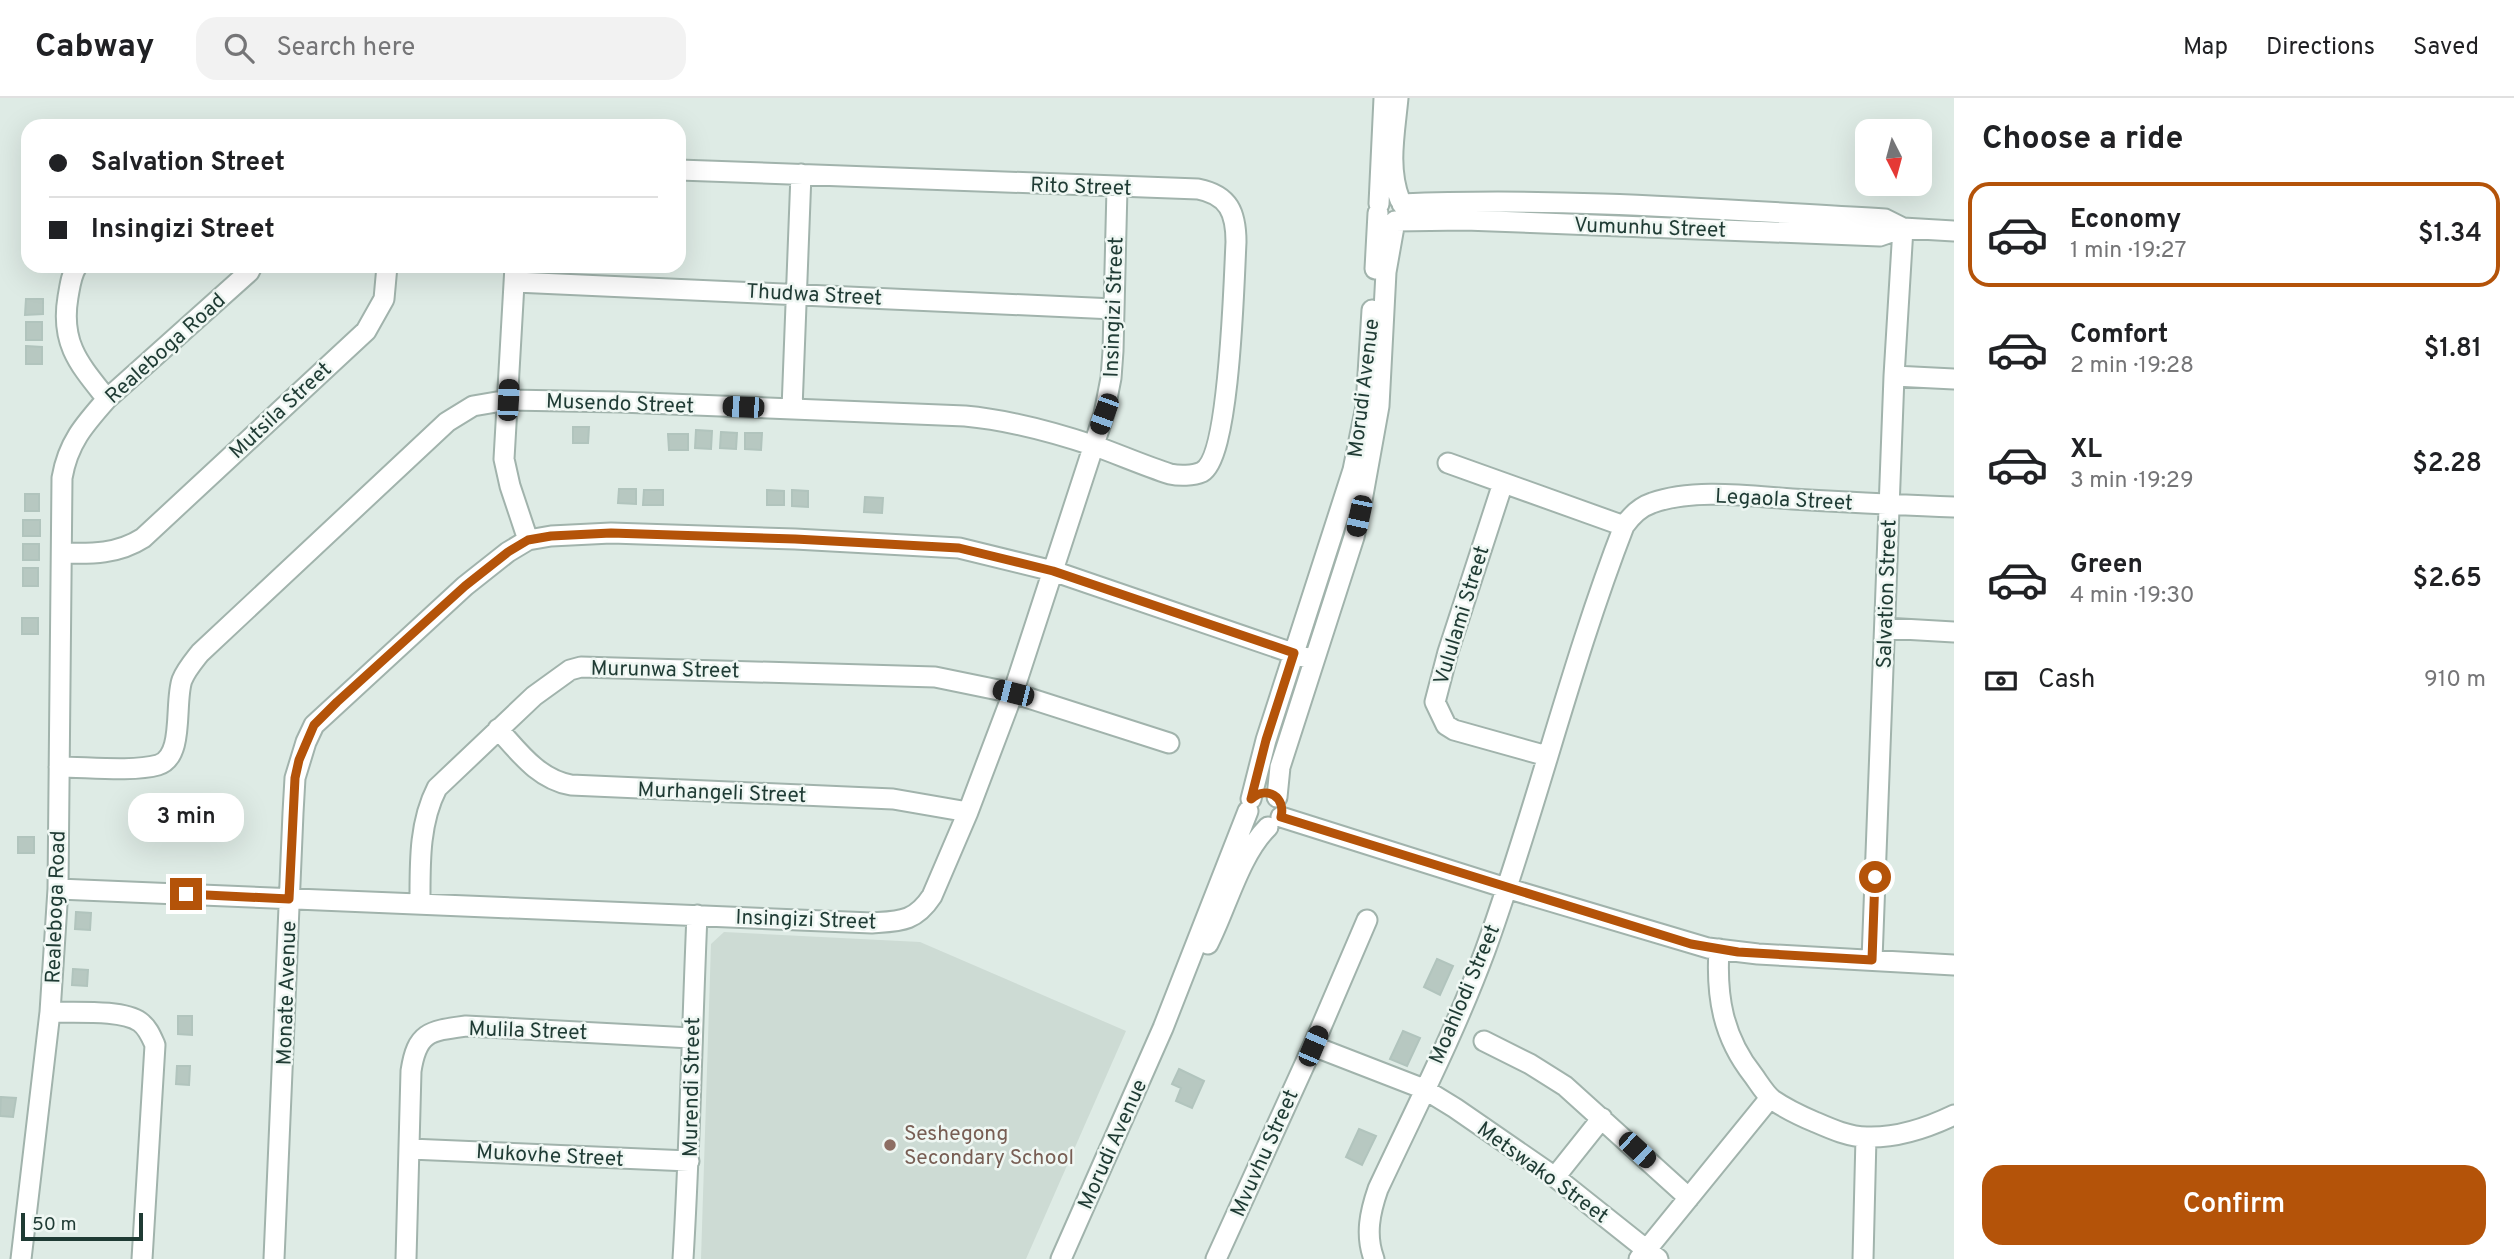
<!DOCTYPE html>
<html lang="en">
<head>
<meta charset="utf-8">
<style>
	:root { --surface:#fff; --page:#f2f2f2; --text:#202124; --muted:#757577; --line:#e0e0e0; --accent:#b45309 }
	body { margin:0; font-family:Overpass,sans-serif; background:var(--page); color:var(--text); height:100vh; display:flex; flex-direction:column; font-size:26px; white-space:nowrap }
	* { box-sizing:border-box; margin:0 }
	p { font-size:23px; color:var(--muted) }
	.icon { flex:none; width:38px; height:38px; fill:none; stroke:currentColor; stroke-width:2; stroke-linecap:round; stroke-linejoin:round }
	.map { position:relative; flex:1; overflow:hidden }
	.side { display:flex; flex-direction:column; background:var(--surface); width:560px }
	.side>* { flex:none }
	.hud { position:absolute; left:21px; top:21px; width:665px; height:154px; border-radius:21px; box-shadow:0 7px 28px #0002; display:grid; align-content:center; height:154px; padding:0 28px; background:var(--surface) }
	.needle { width:46px; rotate:174deg }
	.tools { position:absolute; left:1855px; top:21px; display:grid; gap:14px }
	.tools a { display:grid; place-items:center; width:77px; height:77px; border-radius:14px; background:var(--surface); box-shadow:0 7px 28px #0002; font-size:35px }
	.scale { position:absolute; left:21px; bottom:18px; width:122px; box-sizing:border-box; padding-left:7px; border:4px solid #1f3b34; border-top:0; font-size:19px; line-height:24px; white-space:nowrap; color:#1f3b34; -webkit-text-stroke:5px #eff7f3; paint-order:stroke }
	.end { position:absolute; width:32px; height:32px; margin:-16px; border:9px solid #b45309; background:#fff; box-shadow:0 0 0 4px #fff }
	.from { border-radius:50% }
	.bubble { position:absolute; height:49px; border-radius:21px; background:var(--surface); box-shadow:0 7px 28px #0002; font-size:23px; font-weight:600; line-height:49px; text-align:center }
	.car { position:absolute; width:21px; height:42px; margin:-21px -10px; border-radius:9px; box-shadow:0 0 5px 2px #0007; background:linear-gradient(#222 24%,#8ab4d8 0 40%,#222 0 76%,#8ab4d8 0 86%,#222 0) }
	.hud b { display:flex; align-items:center; gap:24px; height:66px; font-size:26px }
	.hud b+b { border-top:2px solid var(--line) }
	.hud i { width:18px; height:18px; background:var(--text) }
	ul { padding:0; list-style:none }
	li { display:flex; align-items:center; gap:21px; height:105px; margin:0 14px 10px; padding:0 14px; border:4px solid transparent; border-radius:21px }
	li div { flex:1 }
	li b { display:block; font-size:26px }
	li em { font-style:normal; font-weight:600 }
	li.selected { border-color:var(--accent) }
	li>.icon { width:63px; height:63px; stroke-width:1.5 }
	h2 { padding:0 28px; font-size:32px; line-height:84px }
	.pay { display:flex; align-items:center; gap:18px; height:77px; padding:0 28px; font-size:26px }
	.pay p { margin-inline-start:auto }
	.primary-button { display:flex; gap:14px; margin-top:auto; padding:14px 28px }
	.primary-button a { flex:1; height:80px; border-radius:21px; background:var(--accent); color:#fff; font-size:28px; font-weight:600; line-height:80px; text-align:center }
	header { display:flex; align-items:center; gap:42px; box-sizing:border-box; height:98px; padding:0 35px; background:var(--surface); border-bottom:2px solid var(--line) }
	header strong { font-size:33px }
	nav { display:flex; gap:38px; margin-inline-start:auto; font-size:24px }
	.search { width:490px; height:63px; background:var(--page); display:flex; align-items:center; gap:18px; box-sizing:border-box; padding:0 24px; border-radius:21px; color:var(--muted); font-size:26px }
	main { display:flex; flex:1; min-height:0 }
	.map>svg:first-child { display:block }
	.built { fill:#cddbd4 }
	.building { fill:#b7c8c1; stroke:#b1c4bd; stroke-width:2 }
	.lines { fill:none; stroke-linecap:round; stroke-linejoin:round }
	.minor-casing { stroke:#a1b3ac; stroke-width:23 }
	.minor { stroke:#fff; stroke-width:19 }
	.route { stroke:#b45309; stroke-width:9 }
	.education-dot { fill:#8d6e63; stroke:#eff7f3; stroke-width:2.5 }
	.labels { text-anchor:middle; stroke-width:5; stroke-linejoin:round; paint-order:stroke }
	.street-label { font-size:21px; fill:#1f3b34; stroke:#eff7f3 }
	.education-label { font-size:21px; fill:#785e54; stroke:#eff7f3; text-anchor:start }
</style>
</head>
<body>
<header>
<strong>Cabway</strong>
<div class="search"><svg class="icon" aria-label="search" viewBox="0 0 24 24"><circle cx="10" cy="10" r="6"/><path d="M15 15l6 6"/></svg>Search here</div>
<nav><a>Map</a><a>Directions</a><a>Saved</a></nav>
</header>
<main>
<div class="map">
<svg width="1954" height="1161" viewBox="0 0 1954 1161">
	<rect width="100%" height="100%" fill="#deebe5"/>
	<path class="built" d="M724,834L920,844L1126,933L1026,1161H701L711,846Z"/>
	<path class="building" d="M26,201H43V216L25,217Z
		M26,224H42V242H26Z
		M26,248L42,249V266H26Z
		M573,329H589L588,345H573Z
		M696,332L712,333L711,351L695,350Z
		M721,334L737,335L736,351L720,350Z
		M745,335H762L761,352L745,351Z
		M668,336H688V352H669Z
		M619,391H636V406L618,405Z
		M644,392H663V407H643Z
		M767,392L784,393V407H767Z
		M792,392L808,393V409L792,408Z
		M25,396H39V413H25Z
		M865,399L883,400L882,415L864,414Z
		M23,422H40V438H23Z
		M23,446H39V462H23Z
		M23,470H38V488H23Z
		M22,520H38V536H22Z
		M18,739H34V755H18Z
		M76,814L91,815L90,832L75,831Z
		M1437,861L1453,868L1440,897L1424,889Z
		M73,871L88,872L87,888L72,887Z
		M178,918H192V937L178,936Z
		M1403,933L1420,940L1407,968L1390,961Z
		M177,968H190L189,987L176,986Z
		M1179,971L1204,983L1192,1010L1176,1003L1181,990L1172,986Z
		M1,999L16,1000L13,1019L0,1018Z
		M1359,1031L1376,1038L1362,1067L1346,1059Z"/>
	<g class="lines">
		<defs>
			<path id="minor" d="M1398,0C1395,33 1387,70 1400,102
				M1379,106L1384,0
				M1402,106C1563,99 1724,112 1885,121L1903,130
				M77,168C71,177 70,188 68,199C60,246 80,267 107,301
				M515,168L504,361L510,388L528,442
				M1375,171L1378,115
				M515,184L1114,211
				M1894,278L1954,281
				M792,311L801,76
				M1448,365L1624,428
				M1503,385L1448,554L1435,604L1446,627L1454,632L1547,658
				M63,455C92,456 118,456 143,440L366,233L384,201L387,168
				M1885,530L1954,534
				M498,631C519,654 538,681 571,687L893,701L968,714
				M59,669C87,669 133,674 158,667C185,659 174,605 182,582C186,572 193,564 200,555L447,324L473,308L508,302L620,304L965,318C1009,322 1053,334 1095,348C1120,357 1145,368 1170,376C1179,378 1193,378 1202,374C1230,358 1234,181 1236,144C1236,115 1229,97 1198,91L679,72
				M1277,699L1280,669L1354,439L1363,397L1379,308L1386,174L1395,123L1465,122L1880,138L1903,130L1954,133
				M1251,701L1266,642L1353,372L1366,308L1372,212
				M1281,719L1506,790L1708,850L1758,856L1954,867
				M58,791L872,825C900,823 915,824 932,798L968,714L1013,595L1104,316L1111,280L1113,253L1117,90
				M420,804C420,765 419,725 437,690L534,598L570,572L581,569L935,579L1013,595L1169,645
				M1208,846C1227,809 1239,758 1268,729
				M1719,851C1716,899 1723,939 1753,977C1759,985 1765,996 1773,1002C1786,1011 1801,1018 1815,1024C1831,1031 1849,1039 1867,1039C1897,1040 1927,1030 1954,1017
				M1872,862L1894,278L1903,130
				M50,914C73,915 122,911 140,924C148,930 151,938 155,947L142,1161
				M1484,943L1530,966L1565,988L1689,1100
				M1313,948L1424,991L1455,1010L1555,1079L1658,1161
				M410,1051L689,1063
				M1555,1079L1602,1020
				M21,1161L50,914L58,791L62,380C68,345 84,327 107,301L249,174L252,168
				M274,1161L293,715L295,680L306,644L314,627L465,488L508,454L528,442L551,438L611,435L795,441L959,450L1053,473L1313,562
				M406,1161L411,973C417,934 429,933 466,928L691,940
				M683,1161C690,1047 692,932 697,817
				M1061,1161L1163,930L1248,713
				M1216,1161L1313,948L1367,822
				M1374,1161C1365,1137 1370,1114 1378,1091C1415,1012 1455,934 1485,853C1536,713 1570,567 1624,428C1631,418 1640,409 1652,405C1693,390 1750,398 1792,401C1846,404 1900,407 1954,409
				M1639,1161L1770,1000
				M1863,1161L1866,1039"/>
		</defs>
		<use href="#minor" class="minor-casing"/>
		<use href="#minor" class="minor"/>
	</g>
	<g class="lines">
		<path class="route" d="M186,796L289,801L295,680L299,662L314,627L337,604L465,488L508,454L528,442L551,438L611,435L795,441L959,450L1053,473L1294,555L1266,642L1251,701C1267,687 1286,699 1281,719L1691,846L1738,854L1872,862L1875,779"/>
	</g>
	<circle class="education-dot" cx="890" cy="1047" r="7"/>
	<g class="labels">
		<g class="street-label">
			<text transform="translate(1081 88) rotate(2)" y="7">Rito Street</text>
			<text transform="translate(1650 129) rotate(2)" y="7">Vumunhu Street</text>
			<text transform="translate(814 196) rotate(3)" y="7">Thudwa Street</text>
			<text transform="translate(1113 209) rotate(-88)" y="7">Insingizi Street</text>
			<text transform="translate(165 250) rotate(-42)" y="7">Realeboga Road</text>
			<text transform="translate(1363 290) rotate(-83)" y="7">Morudi Avenue</text>
			<text transform="translate(620 305) rotate(2)" y="7">Musendo Street</text>
			<text transform="translate(280 312) rotate(-43)" y="7">Mutsila Street</text>
			<text transform="translate(1784 401) rotate(3)" y="7">Legaola Street</text>
			<text transform="translate(1886 496) rotate(-88)" y="7">Salvation Street</text>
			<text transform="translate(1461 517) rotate(-73)" y="7">Vululami Street</text>
			<text transform="translate(665 571) rotate(1)" y="7">Murunwa Street</text>
			<text transform="translate(722 694) rotate(2)" y="7">Murhangeli Street</text>
			<text transform="translate(55 809) rotate(-88)" y="7">Realeboga Road</text>
			<text transform="translate(806 821) rotate(2)" y="7">Insingizi Street</text>
			<text transform="translate(286 895) rotate(-88)" y="7">Monate Avenue</text>
			<text transform="translate(1464 896) rotate(-67)" y="7">Moahlodi Street</text>
			<text transform="translate(528 932) rotate(2)" y="7">Mulila Street</text>
			<text transform="translate(691 989) rotate(-89)" y="7">Murendi Street</text>
			<text transform="translate(1112 1046) rotate(-66)" y="7">Morudi Avenue</text>
			<text transform="translate(1264 1055) rotate(-66)" y="7">Mvuvhu Street</text>
			<text transform="translate(550 1057) rotate(3)" y="7">Mukovhe Street</text>
			<text transform="translate(1543 1074) rotate(36)" y="7">Metswako Street</text>
		</g>
		<g class="education-label">
			<text x="904" y="1042">Seshegong<tspan x="904" dy="24">Secondary School</tspan></text>
		</g>
	</g>
</svg>
<div class="tools">
<a><svg class="needle" viewBox="-14 -14 28 28"><path d="M0-13l5 13h-10z" fill="#e53935"/><path d="M0 13l5-13h-10z" fill="#757577"/></svg></a>
</div>
<div class="scale">50 m</div>
<i class="end from" style="left:1875px;top:779px"></i>
<i class="end" style="left:186px;top:796px"></i>
<div class="bubble" style="left:128px;top:695px;width:116px">3 min</div>
<i class="car" style="left:508px;top:302px;rotate:3deg"></i>
<i class="car" style="left:743px;top:309px;rotate:272deg"></i>
<i class="car" style="left:1104px;top:316px;rotate:200deg"></i>
<i class="car" style="left:1359px;top:418px;rotate:192deg"></i>
<i class="car" style="left:1013px;top:595px;rotate:284deg"></i>
<i class="car" style="left:1313px;top:948px;rotate:23deg"></i>
<i class="car" style="left:1637px;top:1052px;rotate:133deg"></i>
<div class="hud">
<b><i class="from"></i>Salvation Street</b>
<b><i></i>Insingizi Street</b>
</div>
</div>
<section class="side">
<h2>Choose a ride</h2>
<ul>
<li class="selected"><svg class="icon" aria-label="car" viewBox="0 0 24 24"><path d="M5 17H2v-5l4-1 3-4h7l3 4 3 1v5h-3M9 17h6M6 11h13"/><circle cx="7" cy="17" r="2"/><circle cx="17" cy="17" r="2"/></svg><div><b>Economy</b><p>1 min · 19:27</p></div><em>$1.34</em></li>
<li><svg class="icon" aria-label="car" viewBox="0 0 24 24"><path d="M5 17H2v-5l4-1 3-4h7l3 4 3 1v5h-3M9 17h6M6 11h13"/><circle cx="7" cy="17" r="2"/><circle cx="17" cy="17" r="2"/></svg><div><b>Comfort</b><p>2 min · 19:28</p></div><em>$1.81</em></li>
<li><svg class="icon" aria-label="car" viewBox="0 0 24 24"><path d="M5 17H2v-5l4-1 3-4h7l3 4 3 1v5h-3M9 17h6M6 11h13"/><circle cx="7" cy="17" r="2"/><circle cx="17" cy="17" r="2"/></svg><div><b>XL</b><p>3 min · 19:29</p></div><em>$2.28</em></li>
<li><svg class="icon" aria-label="car" viewBox="0 0 24 24"><path d="M5 17H2v-5l4-1 3-4h7l3 4 3 1v5h-3M9 17h6M6 11h13"/><circle cx="7" cy="17" r="2"/><circle cx="17" cy="17" r="2"/></svg><div><b>Green</b><p>4 min · 19:30</p></div><em>$2.65</em></li>
</ul>
<div class="pay"><svg class="icon" aria-label="cash" viewBox="0 0 24 24"><path d="M3 7h18v10H3z"/><circle cx="12" cy="12" r="2"/></svg>Cash<p>910 m</p></div>
<div class="primary-button"><a>Confirm</a></div>
</section>
</main>
</body>
</html>
